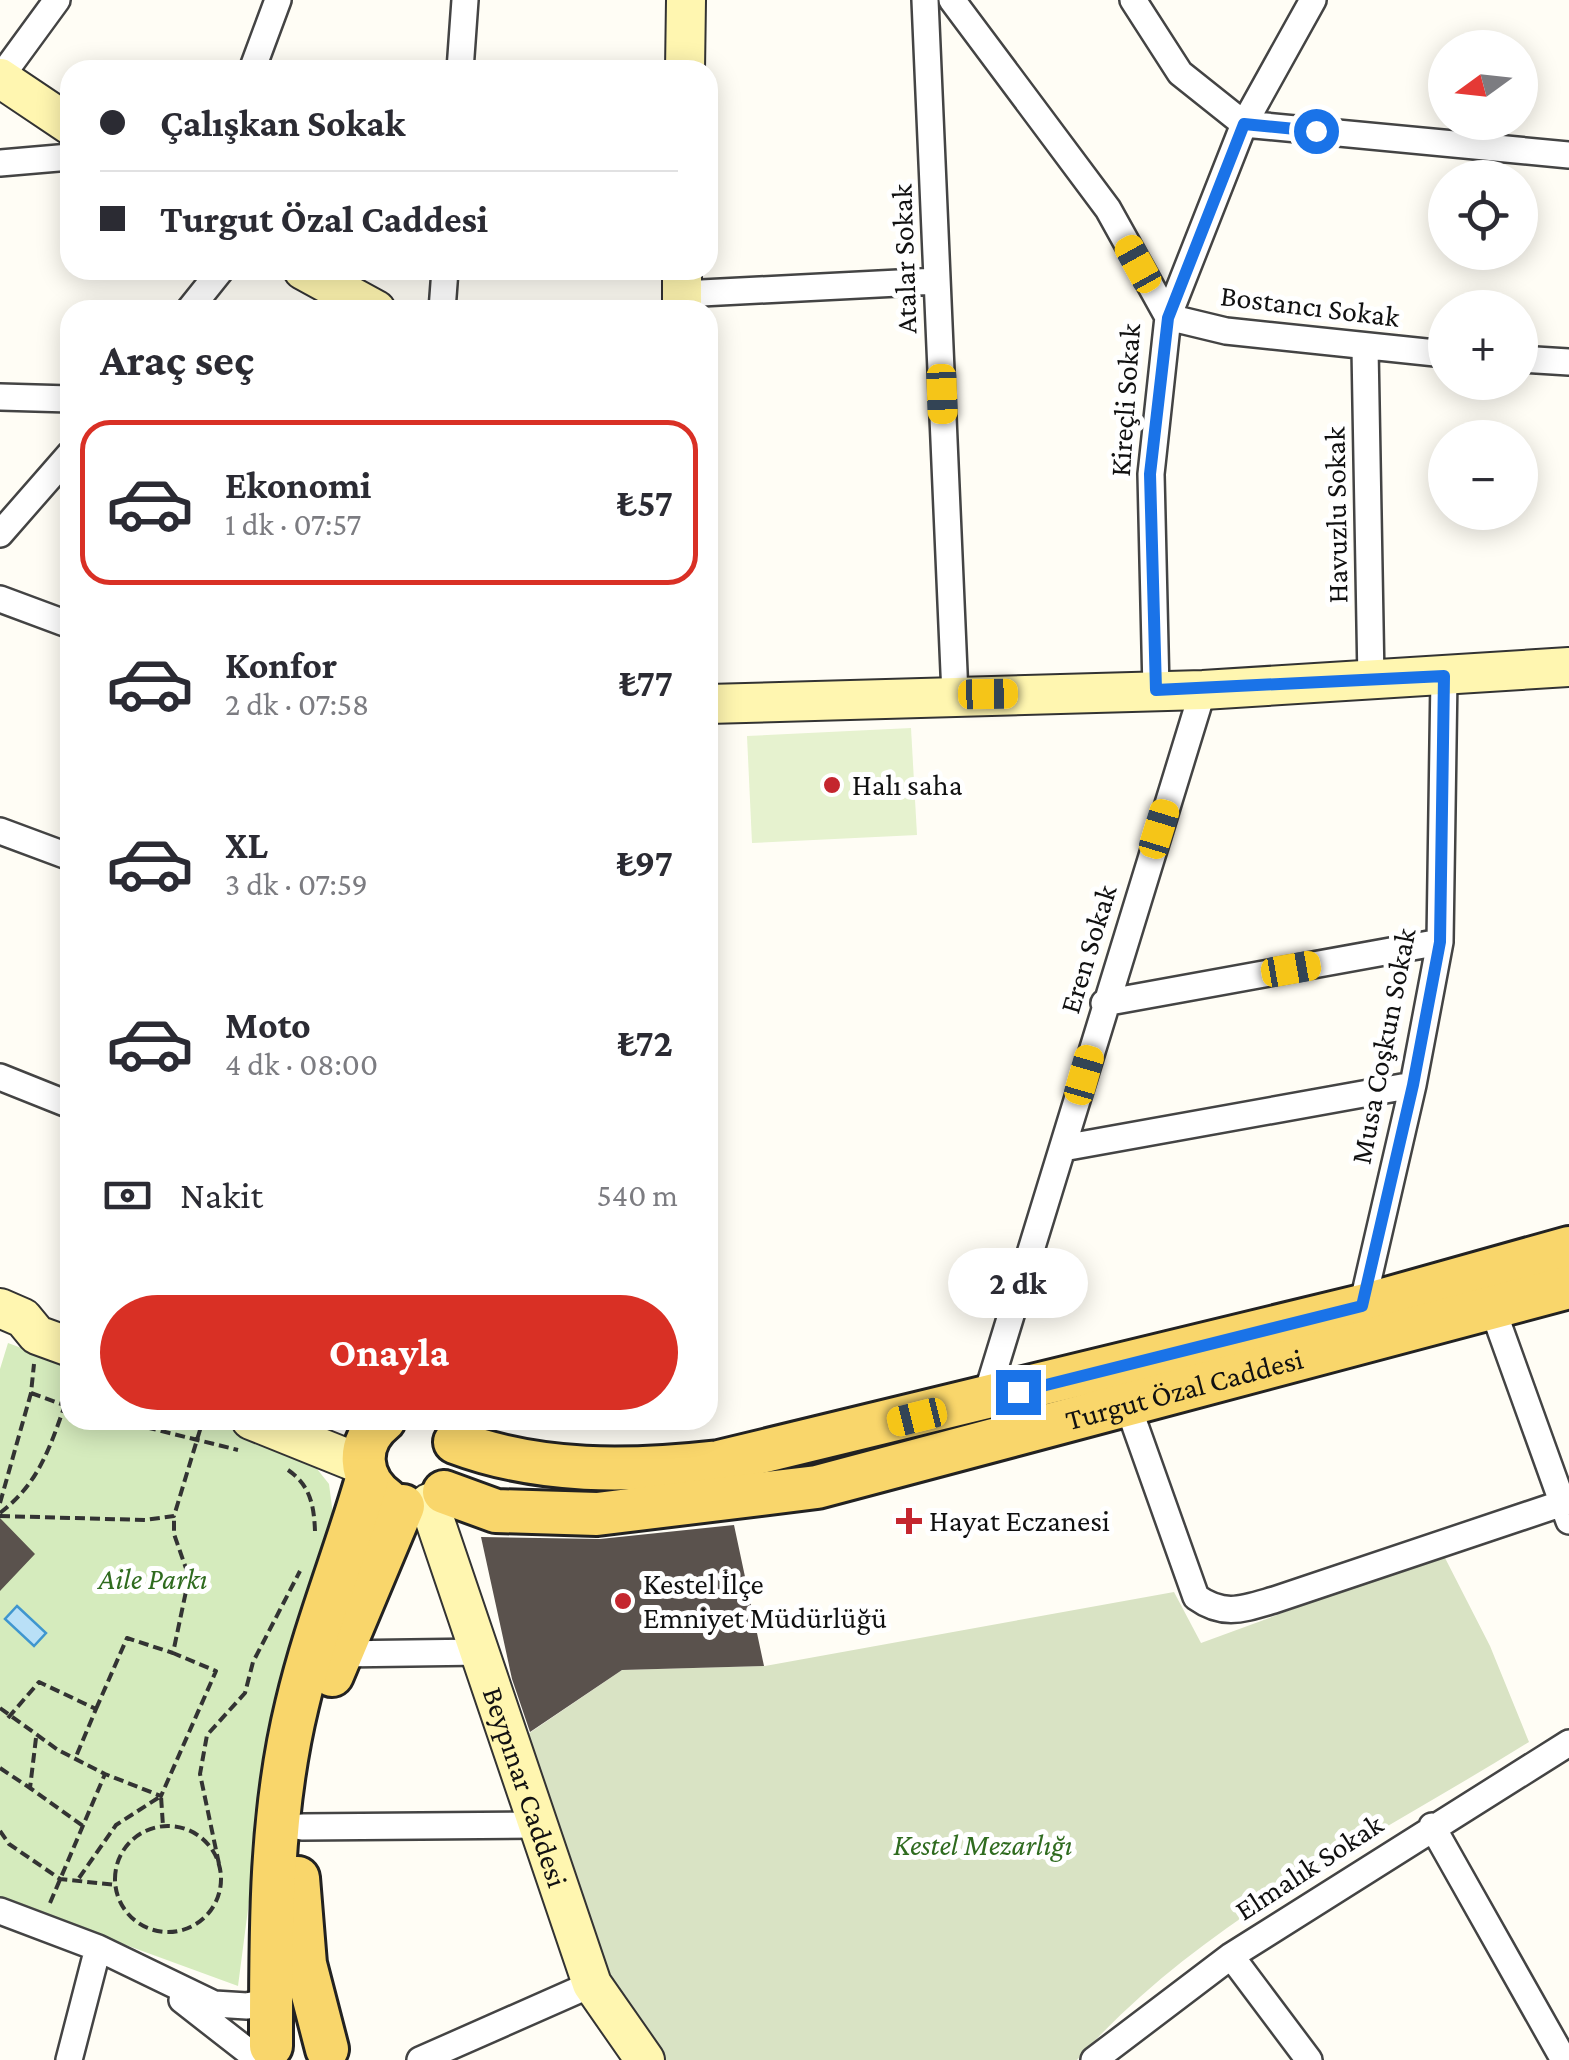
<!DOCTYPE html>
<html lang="tr">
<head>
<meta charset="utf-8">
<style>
	:root { --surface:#fff; --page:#f2f2f3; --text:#2b2b33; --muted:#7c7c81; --line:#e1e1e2; --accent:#d93025 }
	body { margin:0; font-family:"Crimson Pro",serif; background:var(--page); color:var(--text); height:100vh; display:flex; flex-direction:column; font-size:38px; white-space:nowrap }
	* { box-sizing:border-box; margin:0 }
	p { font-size:32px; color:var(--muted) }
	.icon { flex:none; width:55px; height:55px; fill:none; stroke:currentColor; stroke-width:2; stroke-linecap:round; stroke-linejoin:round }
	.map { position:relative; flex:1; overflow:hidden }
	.sheet { position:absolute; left:60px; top:300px; width:658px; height:1130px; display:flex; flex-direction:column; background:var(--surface); border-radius:30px; box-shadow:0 5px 25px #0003 }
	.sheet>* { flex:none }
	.banner { position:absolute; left:60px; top:60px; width:658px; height:220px; border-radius:30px; box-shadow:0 5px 25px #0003; display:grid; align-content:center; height:220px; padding:0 40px; background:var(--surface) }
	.needle { width:65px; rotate:255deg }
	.controls { position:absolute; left:1428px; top:30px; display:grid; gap:20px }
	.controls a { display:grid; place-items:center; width:110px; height:110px; border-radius:50%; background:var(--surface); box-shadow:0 5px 25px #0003; font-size:50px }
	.end { position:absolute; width:45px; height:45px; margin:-22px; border:12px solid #1a73e8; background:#fff; box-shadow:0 0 0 5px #fff }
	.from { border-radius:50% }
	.bubble { position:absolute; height:70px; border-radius:35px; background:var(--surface); box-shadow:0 5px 25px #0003; font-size:32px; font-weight:700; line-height:70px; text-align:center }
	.car { position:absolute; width:30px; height:60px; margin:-30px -15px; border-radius:12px; box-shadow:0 0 8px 2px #0007; background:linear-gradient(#f5c518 24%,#345 0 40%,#f5c518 0 76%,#345 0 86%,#f5c518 0) }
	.banner b { display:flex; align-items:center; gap:35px; height:95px; font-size:38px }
	.banner b+b { border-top:2px solid var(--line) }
	.banner i { width:25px; height:25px; background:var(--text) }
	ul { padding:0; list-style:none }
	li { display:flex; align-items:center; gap:30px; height:165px; margin:0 20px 15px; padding:0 20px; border:5px solid transparent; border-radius:30px }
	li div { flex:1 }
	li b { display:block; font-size:38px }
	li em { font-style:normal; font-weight:700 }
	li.selected { border-color:var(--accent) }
	li>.icon { width:90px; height:90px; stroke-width:1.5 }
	h2 { padding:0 40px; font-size:45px; line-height:120px }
	.pay { display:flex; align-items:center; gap:25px; height:110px; padding:0 40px; font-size:38px }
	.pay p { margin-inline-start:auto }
	.button { display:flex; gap:20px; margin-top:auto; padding:20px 40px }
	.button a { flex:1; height:115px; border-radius:60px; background:var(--accent); color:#fff; font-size:40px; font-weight:700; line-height:115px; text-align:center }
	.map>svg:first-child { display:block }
	.green { fill:#d5ebbd }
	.cemetery { fill:#d9e3c4 }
	.pitch { fill:#e6f2cf }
	.water { fill:#b9e0f7; stroke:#3f96cf; stroke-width:2.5 }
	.building { fill:#5a524d }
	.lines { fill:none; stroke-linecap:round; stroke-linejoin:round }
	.street-casing { stroke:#444; stroke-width:30 }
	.secondary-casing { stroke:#333; stroke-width:42 }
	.primary-casing { stroke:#222; stroke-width:48 }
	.path { stroke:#333; stroke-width:4; stroke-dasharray:10 5; stroke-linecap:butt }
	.street { stroke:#fff; stroke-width:25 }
	.secondary { stroke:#fff6b0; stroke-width:38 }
	.primary { stroke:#f9d66b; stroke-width:42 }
	.route { stroke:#1a73e8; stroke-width:12 }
	.poi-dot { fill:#c4262e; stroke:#fff; stroke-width:4 }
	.labels { text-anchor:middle; stroke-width:10; stroke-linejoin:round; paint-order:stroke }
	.street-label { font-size:30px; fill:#111; stroke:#fff }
	.poi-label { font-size:30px; fill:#111; stroke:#fff; text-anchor:start }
	.park-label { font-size:30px; font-style:italic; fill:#2f6b1f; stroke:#fff }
</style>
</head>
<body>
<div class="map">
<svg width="1569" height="2060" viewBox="0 0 1569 2060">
	<rect width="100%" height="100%" fill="#fffdf5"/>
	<path class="green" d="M8,1343L70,1366V1420H213L306,1455L329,1484L336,1538L308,1595L275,1702L238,1986L0,1899V1369Z"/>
	<path class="cemetery" d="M1443,1554L1490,1646L1529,1742C1373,1839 1200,1921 1077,2060H661L602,1978L525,1736L622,1670L765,1666L1174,1592L1201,1643Z"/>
	<path class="pitch" d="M911,728L917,835L752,843L747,736Z"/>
	<path class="water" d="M17,1606L46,1633L34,1646L5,1619Z"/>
	<path class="building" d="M0,1518L35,1554L0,1591Z
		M734,1525L764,1666L622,1670L530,1732L512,1679L481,1537L600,1539Z"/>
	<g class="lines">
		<defs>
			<path id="street" d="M925,0L955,695
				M952,0L1108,209L1168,317L1151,474L1156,690
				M1133,0L1180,73L1244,124L1569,155
				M1313,0L1244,124L1168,317L1226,331L1445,354
				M252,70L278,0
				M460,70L465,0
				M0,78L57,0
				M0,163L70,157
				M682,294L937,281
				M189,310L221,270
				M442,310L445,270
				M1365,348L1371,680
				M1520,359L1569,362
				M0,397L70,399
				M0,534L70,454
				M0,599L70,625
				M0,831L70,857
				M1104,1003L1440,942
				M0,1077L70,1105
				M1063,1148L1413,1085
				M1362,1306L1413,1085L1440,942L1444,676
				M1492,1307L1569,1521
				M985,1400L1203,690
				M1127,1403L1196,1597C1224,1617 1243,1609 1274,1600L1563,1503
				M338,1654L483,1652
				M1432,1826L1564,2060
				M302,1827L539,1825
				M0,1911L98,1948L214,2004L247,2006L271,2001
				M1231,1956L1309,2060
				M182,2000L259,2060
				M69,2060L98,1948
				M420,2060L592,1984
				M1094,2060L1231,1956L1569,1743"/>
			<g id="secondary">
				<path d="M685,70L686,0"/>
				<path d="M0,78L70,125"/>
				<path d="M303,270L376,310"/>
				<path d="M682,310V270"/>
				<path d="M708,704L1203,690L1569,667"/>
				<path d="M0,1308L23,1318L37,1335L70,1347"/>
				<path d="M251,1420L363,1465"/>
				<path id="s1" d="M429,1503L592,1984L645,2060"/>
			</g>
			<g id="primary">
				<path d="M384,1420C355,1443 358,1479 387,1500"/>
				<path d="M455,1442C540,1474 629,1472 719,1462L1362,1306L1569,1248"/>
				<path id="s2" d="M444,1492L496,1511L597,1514L817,1487L1569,1287"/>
				<path d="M332,1675L403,1506"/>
				<path d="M298,1878L305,1964L327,2049"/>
				<path d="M271,2046C271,1932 270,1816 297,1705C315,1628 345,1555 367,1479"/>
			</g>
		</defs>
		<use href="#street" class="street-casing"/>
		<use href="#secondary" class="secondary-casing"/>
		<use href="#primary" class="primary-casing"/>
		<path class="path" d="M31,1393L64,1405
			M117,1420L238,1450
			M288,1470C310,1485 314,1505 315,1531
			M0,1503L31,1393L34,1364
			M0,1513C38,1484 49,1450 65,1405L70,1407
			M0,1516L145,1520L174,1516L203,1420
			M0,1708L58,1750L105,1774
			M96,1709L127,1638L173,1653
			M8,1718L39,1682L96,1709L75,1759
			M36,1738L30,1788L83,1826
			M0,1768L30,1788
			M115 1879a53 53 0 1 1 106 0a53 53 0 1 1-106 0Z
			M0,1831L9,1844L60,1879L116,1885
			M219,1864L200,1774L207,1735L245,1693L253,1662L300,1571
			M79,1878L116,1825L161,1796L163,1826
			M50,1903L105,1774L161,1796L216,1671L173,1653L189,1577L174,1534V1516"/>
		<use href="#street" class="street"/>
		<use href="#secondary" class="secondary"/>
		<use href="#primary" class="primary"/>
	</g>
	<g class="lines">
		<path class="route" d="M1018,1392L1362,1306L1413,1085L1440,942L1444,676L1156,690L1150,474L1168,318L1244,124L1316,131"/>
	</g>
	<g class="poi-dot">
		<circle cx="832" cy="785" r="10"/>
		<path d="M904 1506h10v10h10v10h-10v10h-10v-10h-10v-10h10z"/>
		<circle cx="623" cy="1601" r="10"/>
	</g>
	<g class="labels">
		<g class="street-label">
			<text transform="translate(904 259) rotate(-92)" y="10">Atalar Sokak</text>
			<text transform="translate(1310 306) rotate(7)" y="10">Bostancı Sokak</text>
			<text transform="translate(1125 400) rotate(-86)" y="10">Kireçli Sokak</text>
			<text transform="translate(1336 515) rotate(-91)" y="10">Havuzlu Sokak</text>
			<text transform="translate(1088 949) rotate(-73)" y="10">Eren Sokak</text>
			<text transform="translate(1383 1046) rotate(-79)" y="10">Musa Coşkun Sokak</text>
			<text dy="10" stroke="none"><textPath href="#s2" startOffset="758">Turgut Özal Caddesi</textPath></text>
			<text dy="10" stroke="none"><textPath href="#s1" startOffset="300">Beypınar Caddesi</textPath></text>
			<text transform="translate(1309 1867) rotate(-33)" y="10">Elmalık Sokak</text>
		</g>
		<g class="poi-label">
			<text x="852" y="795">Halı saha</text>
			<text x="929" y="1531">Hayat Eczanesi</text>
			<text x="643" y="1594">Kestel İlçe<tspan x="643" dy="34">Emniyet Müdürlüğü</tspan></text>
		</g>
		<g class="park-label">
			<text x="153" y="1589">Aile Parkı</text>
			<text x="983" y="1855">Kestel Mezarlığı</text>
		</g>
	</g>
</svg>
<div class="controls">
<a><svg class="needle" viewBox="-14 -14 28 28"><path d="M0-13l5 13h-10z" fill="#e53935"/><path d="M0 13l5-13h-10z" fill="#7c7c81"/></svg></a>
<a><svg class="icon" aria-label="locate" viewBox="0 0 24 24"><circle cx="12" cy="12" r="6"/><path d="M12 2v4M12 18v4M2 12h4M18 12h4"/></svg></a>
<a>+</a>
<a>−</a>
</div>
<i class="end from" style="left:1316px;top:131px"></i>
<i class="end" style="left:1018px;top:1392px"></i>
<div class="bubble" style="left:948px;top:1248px;width:140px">2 dk</div>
<i class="car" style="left:1138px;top:264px;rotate:331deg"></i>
<i class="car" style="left:942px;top:394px;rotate:178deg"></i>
<i class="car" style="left:988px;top:694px;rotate:89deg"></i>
<i class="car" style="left:1159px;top:829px;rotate:17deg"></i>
<i class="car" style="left:1291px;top:969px;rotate:80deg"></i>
<i class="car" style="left:1084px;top:1075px;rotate:16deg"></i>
<i class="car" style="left:917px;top:1417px;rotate:256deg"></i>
<div class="banner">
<b><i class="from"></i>Çalışkan Sokak</b>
<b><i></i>Turgut Özal Caddesi</b>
</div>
<section class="sheet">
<h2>Araç seç</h2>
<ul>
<li class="selected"><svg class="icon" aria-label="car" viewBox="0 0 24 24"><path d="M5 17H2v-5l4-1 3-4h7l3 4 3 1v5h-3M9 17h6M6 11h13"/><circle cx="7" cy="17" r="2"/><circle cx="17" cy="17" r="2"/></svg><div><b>Ekonomi</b><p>1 dk · 07:57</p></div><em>₺57</em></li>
<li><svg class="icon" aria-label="car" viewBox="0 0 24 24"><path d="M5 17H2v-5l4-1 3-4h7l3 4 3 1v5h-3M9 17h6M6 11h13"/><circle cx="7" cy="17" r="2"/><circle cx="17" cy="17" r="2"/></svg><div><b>Konfor</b><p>2 dk · 07:58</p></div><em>₺77</em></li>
<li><svg class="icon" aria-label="car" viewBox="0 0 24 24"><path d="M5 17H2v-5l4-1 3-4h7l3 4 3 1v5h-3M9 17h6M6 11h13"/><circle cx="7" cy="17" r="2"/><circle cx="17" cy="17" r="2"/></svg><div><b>XL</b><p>3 dk · 07:59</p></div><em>₺97</em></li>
<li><svg class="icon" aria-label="car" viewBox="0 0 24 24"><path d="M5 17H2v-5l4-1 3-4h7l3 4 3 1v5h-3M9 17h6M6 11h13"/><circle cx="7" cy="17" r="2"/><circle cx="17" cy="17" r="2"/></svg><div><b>Moto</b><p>4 dk · 08:00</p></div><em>₺72</em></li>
</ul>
<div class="pay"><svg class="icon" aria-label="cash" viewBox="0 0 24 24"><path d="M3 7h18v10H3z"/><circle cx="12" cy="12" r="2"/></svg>Nakit<p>540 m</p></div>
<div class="button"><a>Onayla</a></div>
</section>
</div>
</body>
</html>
